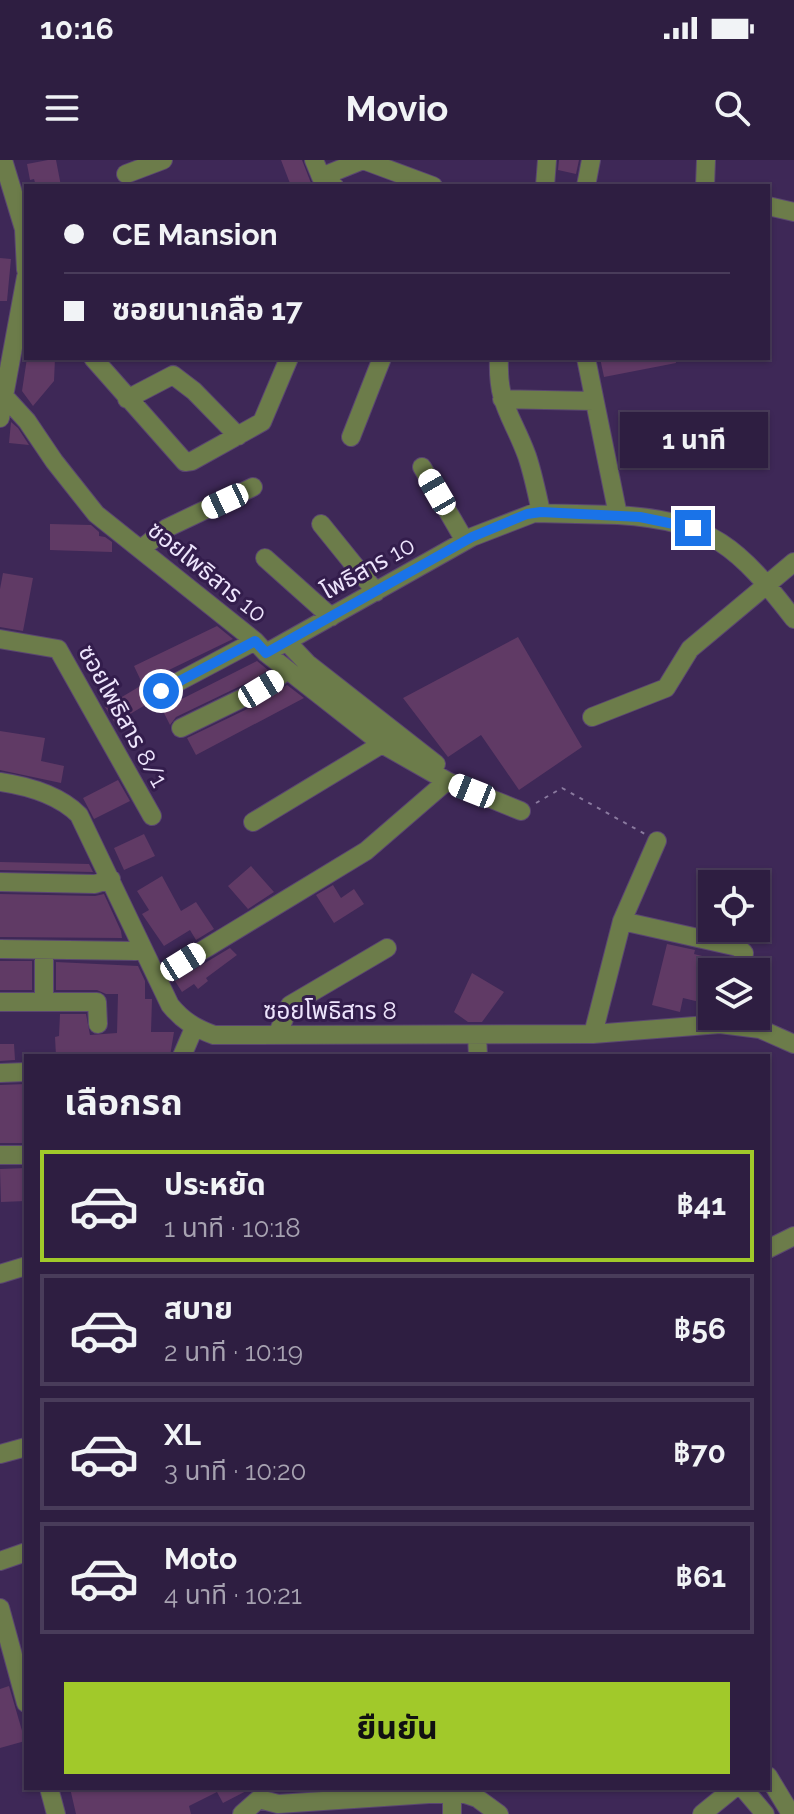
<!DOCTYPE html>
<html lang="th">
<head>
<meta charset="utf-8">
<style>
	:root { --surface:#2e1e41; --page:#3a2b4c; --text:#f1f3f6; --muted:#a7a2b1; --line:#493c5a; --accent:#a1c92a }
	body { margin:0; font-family:Raleway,"Noto Sans Thai",sans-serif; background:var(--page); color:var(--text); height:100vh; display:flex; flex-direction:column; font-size:30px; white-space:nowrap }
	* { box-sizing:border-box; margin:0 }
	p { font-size:26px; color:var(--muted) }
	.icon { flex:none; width:44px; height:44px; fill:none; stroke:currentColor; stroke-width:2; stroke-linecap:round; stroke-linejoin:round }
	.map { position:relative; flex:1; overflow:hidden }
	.side { position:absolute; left:24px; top:894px; width:746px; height:736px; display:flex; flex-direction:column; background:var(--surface); border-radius:0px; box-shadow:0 2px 6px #0004,0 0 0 2px var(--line) }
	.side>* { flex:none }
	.banner { position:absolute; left:24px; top:24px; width:746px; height:176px; border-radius:0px; box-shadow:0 2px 6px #0004,0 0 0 2px var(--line); display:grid; align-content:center; height:176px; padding:0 40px; background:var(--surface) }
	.fabs { position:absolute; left:698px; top:710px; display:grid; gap:16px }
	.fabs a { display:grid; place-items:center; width:72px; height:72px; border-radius:0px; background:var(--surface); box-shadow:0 2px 6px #0004,0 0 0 2px var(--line); font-size:40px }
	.end { position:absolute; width:36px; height:36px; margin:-18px; border:10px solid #1a73e8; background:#fff; box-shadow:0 0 0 4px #fff }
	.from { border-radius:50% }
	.bubble { position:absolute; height:56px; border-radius:0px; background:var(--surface); box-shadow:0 2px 6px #0004,0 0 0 2px var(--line); font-size:26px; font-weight:700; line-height:56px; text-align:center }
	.car { position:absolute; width:24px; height:48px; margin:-24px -12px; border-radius:10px; box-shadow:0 0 6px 2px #0007; background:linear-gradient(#fff 24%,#345 0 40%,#fff 0 76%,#345 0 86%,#fff 0) }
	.banner b { display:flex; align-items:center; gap:28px; height:76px; font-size:30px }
	.banner b+b { border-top:2px solid var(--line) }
	.banner i { width:20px; height:20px; background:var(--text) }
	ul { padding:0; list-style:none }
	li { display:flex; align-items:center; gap:24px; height:112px; margin:0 16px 12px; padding:0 24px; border:4px solid var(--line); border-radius:0px }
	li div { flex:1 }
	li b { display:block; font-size:30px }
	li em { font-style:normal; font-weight:700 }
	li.selected { border-color:var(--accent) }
	li>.icon { width:72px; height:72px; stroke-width:1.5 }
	h2 { padding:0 40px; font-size:36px; line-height:96px }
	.button { display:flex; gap:16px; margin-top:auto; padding:16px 40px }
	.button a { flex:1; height:92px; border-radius:0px; background:var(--accent); color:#111; font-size:32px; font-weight:700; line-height:92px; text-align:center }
	.status { display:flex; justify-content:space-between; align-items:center; height:56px; padding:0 40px; background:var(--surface); direction:ltr }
	.status svg { height:22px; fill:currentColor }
	header { display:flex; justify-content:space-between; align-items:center; height:104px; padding:0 40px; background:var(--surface); font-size:36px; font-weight:700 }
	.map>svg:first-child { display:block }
	.building { fill:#603a65 }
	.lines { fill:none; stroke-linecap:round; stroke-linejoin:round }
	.minor-casing { stroke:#5a4671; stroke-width:20 }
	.path { stroke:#8a7a9f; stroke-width:2; stroke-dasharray:4 6; stroke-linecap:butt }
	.minor { stroke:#6c7c4a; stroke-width:18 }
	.route { stroke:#1a73e8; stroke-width:10 }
	.labels { text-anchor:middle; stroke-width:6; stroke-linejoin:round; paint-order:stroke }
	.street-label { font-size:24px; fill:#ede4fc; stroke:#331d4c }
</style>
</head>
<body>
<div class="status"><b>10:16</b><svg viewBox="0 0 49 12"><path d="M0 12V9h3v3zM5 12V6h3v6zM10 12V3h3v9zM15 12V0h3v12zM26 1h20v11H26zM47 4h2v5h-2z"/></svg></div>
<header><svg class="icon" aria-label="menu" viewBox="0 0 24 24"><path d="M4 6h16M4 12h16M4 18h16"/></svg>Movio<svg class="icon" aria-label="search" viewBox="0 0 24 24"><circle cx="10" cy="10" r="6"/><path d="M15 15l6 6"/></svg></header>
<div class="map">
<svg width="794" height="1654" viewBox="0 0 794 1654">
	<rect width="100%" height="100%" fill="#3e2857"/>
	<path class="building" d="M48,0H56L61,26H36L34,19L30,20L27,4Z
		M281,0H302L311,23L291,26Z
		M559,0H579L576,14L558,10Z
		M0,98L11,99L7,141H0Z
		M27,198H55L54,221L33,246L22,231Z
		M600,198H675L676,203L604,217Z
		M11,262L18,268L29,285L9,283Z
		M50,364L91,365L99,372V376L105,377L112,382V392L50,390Z
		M3,413L33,418L23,471L0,467V429Z
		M217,466L233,479L142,523L134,506Z
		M518,477L582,587L519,630L481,575L448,597L403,538Z
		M257,501L268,510L255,519L176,557L170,565L162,549Z
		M142,525L152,541L115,563L105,547Z
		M287,525L304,538L196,595L187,578L266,540Z
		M0,571L45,578L41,601L64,606L61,623L0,610Z
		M118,620L130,641L94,659L83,638Z
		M144,674L155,696L124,710L114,688Z
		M0,702L89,704L93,712L0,710Z
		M251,706L274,732L248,749L228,726Z
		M162,716L181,751L196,742L214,769L196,780L190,770L164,786L142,754L149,750L137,731Z
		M333,725L341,738L354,729L364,744L334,763L316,735Z
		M0,734L95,736L104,734L121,771L122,778L0,777Z
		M667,784L695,790L694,794L731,803L730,812H712V845L683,838L680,852L652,845Z
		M230,788L237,795L206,818L208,821L198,829L194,824L182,832L175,821Z
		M0,801H32V830H0Z
		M56,802L138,806L145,821V839H152L151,872H174L170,896H56L55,877L59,876L60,854H86L90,875L117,873L118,834H106L97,830H56Z
		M472,813L504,832L482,862H468L454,852Z
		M0,884H14L15,900L0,901Z
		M26,924V983H0V925Z
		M26,1008V1041L1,1042L0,1009Z
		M9,1526L25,1581L0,1588V1529Z
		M70,1628H252L223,1643L217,1632L189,1646L191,1654H76Z"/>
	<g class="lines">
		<defs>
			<path id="minor" d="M3,0L24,69L26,110
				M314,0L321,17L334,26
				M363,0L433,26
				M126,14L163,0
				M321,17L363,0
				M545,26L547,0
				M586,26L591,0
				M705,26L706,0
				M768,46L794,52
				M93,198L185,302L192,301L262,262L289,198
				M499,198C497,245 512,255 527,296C533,314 537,333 541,352
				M586,198L618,355C712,361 739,388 794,459
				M5,237L27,261L54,301L96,354L255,481L266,493L382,584L447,621L521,651
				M127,239L173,215L194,231L238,276
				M502,239L594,241
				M0,258L26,117
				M351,277L382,198
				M422,307L465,381
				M321,364L376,432
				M141,389L167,368L253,327
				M265,398L331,457
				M0,479L58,489L152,656
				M287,482L307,503L436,604
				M266,493L472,377L534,353L618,355
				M161,531L255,481
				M592,557L666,528L690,489L794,402
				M181,568L261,529L288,510
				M0,622C27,626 59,635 79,655L170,845C183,861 195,868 214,875L593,874L720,864L760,869L794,884
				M253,662L382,584
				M0,722L95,724L111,719
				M622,761L738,787L744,793L742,812
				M0,789L136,791L143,789
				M157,818L366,691L447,621
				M44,841V791
				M0,842H97L98,864
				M593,874L622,761L657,681
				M277,875L290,845L387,788
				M477,875L478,896
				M182,896L194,868
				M0,913L26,912
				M0,995H26
				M768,1089L794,1076
				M0,1114L26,1106
				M0,1294L26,1287
				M0,1401L26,1392
				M0,1448L26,1543
				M768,1616L791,1654
				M49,1628L56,1654
				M743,1628L765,1654
				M452,1632V1654
				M242,1654L259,1639L278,1644L459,1632L477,1638L499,1654
				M702,1654L734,1628"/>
		</defs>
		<use href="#minor" class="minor-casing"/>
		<path class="path" d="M536,643L562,628L645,674"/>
		<use href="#minor" class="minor"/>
	</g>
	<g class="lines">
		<path class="route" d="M161,531L255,481L266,493L472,377L527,354L541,352L640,357L693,368"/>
	</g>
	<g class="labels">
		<g class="street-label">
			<text transform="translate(368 408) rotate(-29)" y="8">โพธิสาร 10</text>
			<text transform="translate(207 412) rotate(39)" y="8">ซอยโพธิสาร 10</text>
			<text transform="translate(123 556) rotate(61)" y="8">ซอยโพธิสาร 8/1</text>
			<text x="330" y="859">ซอยโพธิสาร 8</text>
		</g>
	</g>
</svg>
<div class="fabs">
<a><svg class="icon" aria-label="locate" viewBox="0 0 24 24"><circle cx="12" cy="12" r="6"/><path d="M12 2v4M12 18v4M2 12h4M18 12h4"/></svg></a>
<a><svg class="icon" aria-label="layers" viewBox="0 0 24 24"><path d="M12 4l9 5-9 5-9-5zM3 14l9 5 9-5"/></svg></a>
</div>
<i class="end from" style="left:161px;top:531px"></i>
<i class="end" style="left:693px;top:368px"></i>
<div class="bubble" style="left:620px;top:252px;width:148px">1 นาที</div>
<i class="car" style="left:437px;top:332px;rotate:330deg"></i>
<i class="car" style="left:225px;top:341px;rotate:245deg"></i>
<i class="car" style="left:261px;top:529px;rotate:59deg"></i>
<i class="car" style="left:472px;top:631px;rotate:292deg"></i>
<i class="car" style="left:183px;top:802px;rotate:58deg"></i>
<div class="banner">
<b><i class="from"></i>CE Mansion</b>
<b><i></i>ซอยนาเกลือ 17</b>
</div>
<section class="side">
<h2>เลือกรถ</h2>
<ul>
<li class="selected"><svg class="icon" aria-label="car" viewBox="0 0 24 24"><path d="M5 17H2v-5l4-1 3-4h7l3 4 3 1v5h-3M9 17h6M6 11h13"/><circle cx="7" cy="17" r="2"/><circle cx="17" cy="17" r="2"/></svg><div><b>ประหยัด</b><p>1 นาที · 10:18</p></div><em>฿41</em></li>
<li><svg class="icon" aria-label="car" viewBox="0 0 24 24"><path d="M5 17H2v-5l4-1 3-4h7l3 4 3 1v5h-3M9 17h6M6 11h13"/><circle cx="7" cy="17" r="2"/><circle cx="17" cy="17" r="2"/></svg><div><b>สบาย</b><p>2 นาที · 10:19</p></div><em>฿56</em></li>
<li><svg class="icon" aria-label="car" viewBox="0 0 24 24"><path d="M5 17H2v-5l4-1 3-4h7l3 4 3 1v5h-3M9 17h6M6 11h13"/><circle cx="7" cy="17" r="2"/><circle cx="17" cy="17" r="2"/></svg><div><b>XL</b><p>3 นาที · 10:20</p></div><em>฿70</em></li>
<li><svg class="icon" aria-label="car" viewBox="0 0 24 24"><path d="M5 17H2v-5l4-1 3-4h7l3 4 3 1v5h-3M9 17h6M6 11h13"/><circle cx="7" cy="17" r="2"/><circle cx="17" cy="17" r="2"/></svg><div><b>Moto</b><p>4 นาที · 10:21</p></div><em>฿61</em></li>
</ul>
<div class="button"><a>ยืนยัน</a></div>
</section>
</div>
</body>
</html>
